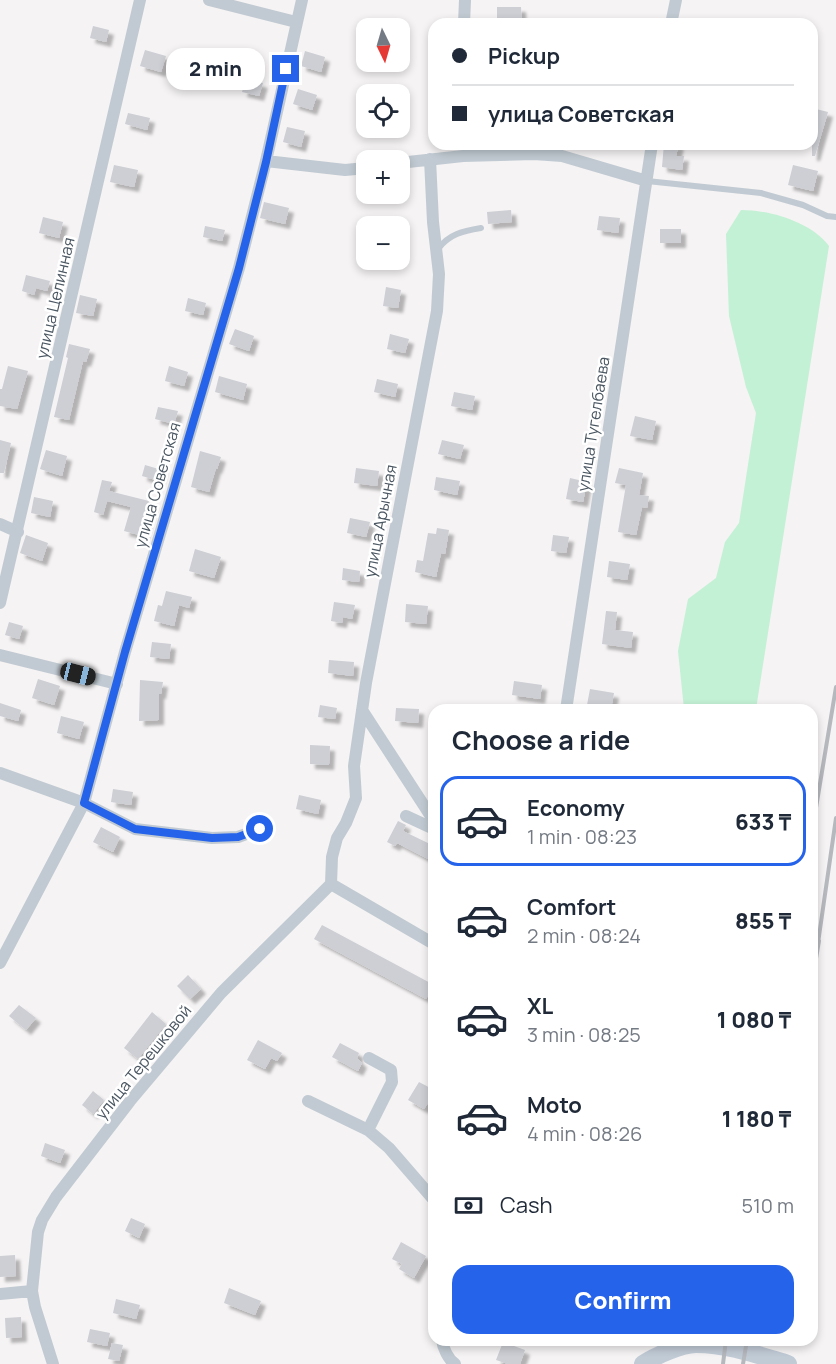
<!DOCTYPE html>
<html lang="en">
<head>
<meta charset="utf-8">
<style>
	:root { --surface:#fff; --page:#f2f2f3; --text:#1f2937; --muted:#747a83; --line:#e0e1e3; --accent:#2563eb }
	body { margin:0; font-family:Manrope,sans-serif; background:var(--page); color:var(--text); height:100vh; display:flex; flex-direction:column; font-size:22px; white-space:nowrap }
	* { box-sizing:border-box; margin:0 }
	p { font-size:20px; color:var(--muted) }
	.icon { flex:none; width:33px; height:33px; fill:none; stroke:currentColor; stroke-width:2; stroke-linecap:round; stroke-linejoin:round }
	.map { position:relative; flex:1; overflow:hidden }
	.details { position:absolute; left:428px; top:704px; width:390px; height:642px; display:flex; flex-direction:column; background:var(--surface); border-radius:18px; box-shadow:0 3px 9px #0003 }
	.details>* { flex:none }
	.banner { position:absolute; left:428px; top:18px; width:390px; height:132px; border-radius:18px; box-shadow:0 3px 9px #0003; display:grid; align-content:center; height:132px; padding:0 24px; background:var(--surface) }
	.needle { width:39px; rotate:175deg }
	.controls { position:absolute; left:356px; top:18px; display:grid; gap:12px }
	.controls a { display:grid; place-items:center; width:54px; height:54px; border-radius:12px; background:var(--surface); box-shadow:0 3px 9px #0003; font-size:30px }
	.end { position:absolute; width:27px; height:27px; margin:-14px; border:8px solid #2563eb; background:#fff; box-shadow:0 0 0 3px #fff }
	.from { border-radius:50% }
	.bubble { position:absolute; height:42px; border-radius:18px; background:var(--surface); box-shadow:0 3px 9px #0003; font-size:20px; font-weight:800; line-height:42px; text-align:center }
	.car { position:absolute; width:18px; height:36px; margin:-18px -9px; border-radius:8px; box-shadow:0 0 4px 2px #0007; background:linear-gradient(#222 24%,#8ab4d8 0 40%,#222 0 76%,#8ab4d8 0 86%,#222 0) }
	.banner b { display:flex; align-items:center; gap:21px; height:57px; font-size:22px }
	.banner b+b { border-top:2px solid var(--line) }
	.banner i { width:15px; height:15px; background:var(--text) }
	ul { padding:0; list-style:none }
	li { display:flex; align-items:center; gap:18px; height:90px; margin:0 12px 9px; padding:0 12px; border:3px solid transparent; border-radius:18px }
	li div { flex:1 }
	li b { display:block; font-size:22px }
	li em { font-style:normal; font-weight:800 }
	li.current { border-color:var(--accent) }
	li>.icon { width:54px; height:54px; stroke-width:1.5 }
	h2 { padding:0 24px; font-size:27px; line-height:72px }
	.pay { display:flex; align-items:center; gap:15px; height:66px; padding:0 24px; font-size:22px }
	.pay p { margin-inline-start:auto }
	.cta { display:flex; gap:12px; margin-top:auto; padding:12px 24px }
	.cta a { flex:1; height:69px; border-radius:18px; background:var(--accent); color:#fff; font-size:24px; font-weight:800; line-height:69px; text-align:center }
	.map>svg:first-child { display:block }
	.green { fill:#c3f1d5 }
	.building { fill:#cdcfd5; filter:url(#shadow) }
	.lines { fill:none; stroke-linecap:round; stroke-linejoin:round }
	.lane { stroke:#c1cad2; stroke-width:6 }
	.street { stroke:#c1cad2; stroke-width:12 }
	.secondary { stroke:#c1cbd6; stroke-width:18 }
	.rail { stroke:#b5b8bd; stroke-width:4 }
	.route { stroke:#2563eb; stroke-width:8 }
	.labels { text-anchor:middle; stroke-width:5; stroke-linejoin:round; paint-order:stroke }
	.street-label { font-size:16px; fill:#4a5661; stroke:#fff }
</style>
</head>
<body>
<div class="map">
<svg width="836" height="1364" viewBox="0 0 836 1364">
	<defs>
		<filter id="shadow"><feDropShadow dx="5" dy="5" stdDeviation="1.5" flood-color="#0004"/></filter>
	</defs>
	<rect width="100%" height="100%" fill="#f5f3f3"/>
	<path class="green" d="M741,210C770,210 811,222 829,246L756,709H684L678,651L688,599L716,578L725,542L739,523L756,413L746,387L729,316L726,234Z"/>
	<path class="building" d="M497,7H521L522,24H497Z
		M93,26L109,30L106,42L90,38Z
		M145,50L166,56L161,72L140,66Z
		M305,51L325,57L321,72L301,66Z
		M246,79L263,83L259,96L242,92Z
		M298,89L317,95L312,110L293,104Z
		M812,108L828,112L815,156H812Z
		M128,113L150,118L147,130L125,124Z
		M287,127L305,131L301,147L283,142Z
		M664,144H679L676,156H684L682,170L662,167Z
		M114,165L138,170L134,187L110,182Z
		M793,165L818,171L813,191L788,185Z
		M264,202L289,208L285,224L260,218Z
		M511,210L512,222L488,224L487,212Z
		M599,216L620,218L618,233L597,230Z
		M43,217L63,222L59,238L39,233Z
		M205,226L225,230L222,241L203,237Z
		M660,229H681V243H660Z
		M26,275L50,281L47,291L36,288L34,295L22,291Z
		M386,287L401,290L398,308L383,306Z
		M80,295L97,299L93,316L76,313Z
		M188,298L206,303L203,315L185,311Z
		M235,329L254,336L249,351L229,344Z
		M390,334L409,339L405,353L387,349Z
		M69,344L90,349L86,362L83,361L69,420L54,417L68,358L66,357Z
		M8,366L28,371L17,409L0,406V389H2Z
		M169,366L188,372L184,386L165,381Z
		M219,376L247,384L243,400L215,392Z
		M377,379L398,384L395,397L374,392Z
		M454,392L475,396L472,410L451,406Z
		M158,407L178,411L174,424L155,419Z
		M635,416L656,421L652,440L630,436Z
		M0,440L11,443L4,473H0Z
		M442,440L464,445L460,459L438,454Z
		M46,450L67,456L62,476L40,469Z
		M200,451L221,457L217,469L216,468L209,492L191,487Z
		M145,465L162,470L159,481L142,476Z
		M356,468L379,471L377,486L354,483Z
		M619,468L643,473L639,495L649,496L647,508L642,507L636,535L618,532L626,485L615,483Z
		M436,477L460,481L457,495L434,490Z
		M570,478L587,482L583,502L566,499Z
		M102,480L112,482L109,491L153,502L143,536L124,531L131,507L107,501L103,515L94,512Z
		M34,497L53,501L50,517L31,513Z
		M350,518L370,522L366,537L347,533Z
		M437,528L449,530L445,554L441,553L436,577L415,572L417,560L423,561L428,533L436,534Z
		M26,535L48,543L42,561L20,553Z
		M553,535L569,537L566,553L551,551Z
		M195,549L221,557L214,578L189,571Z
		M609,561L630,564L627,580L607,577Z
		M343,568L360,571L359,582L342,580Z
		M166,591L192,597L189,608L179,605L174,626L154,621L158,605L162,606Z
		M334,602L355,605L352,619L343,617L342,623L331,621Z
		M406,604L428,606L426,624L405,622Z
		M606,611L617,612L615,630L633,632L631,648L602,644Z
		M9,622L23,626L19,639L5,635Z
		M152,642L171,644L169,659L150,657Z
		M329,660L354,662L353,676L328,673Z
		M38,679L60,686L54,705L32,698Z
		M140,680L163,682L161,694H159V720L139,721Z
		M514,681L542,685L540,699L512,695Z
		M590,689L614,693L611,709L587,705Z
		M0,703L21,710L18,721L0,716Z
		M320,705L337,708L335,719L318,717Z
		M396,708L419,709L418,723L395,721Z
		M61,716L84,722L79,739L57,733Z
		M310,745L330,746L329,765L310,764Z
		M113,789L133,792L131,805L111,802Z
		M299,795L321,800L318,814L296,809Z
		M398,821L406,825L403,831L434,846V862L397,843L395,846L387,842Z
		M101,827L120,837L113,852L93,842Z
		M322,925L434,985L426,999L314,939Z
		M188,975L201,989L190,999L177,986Z
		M19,1005L36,1018L26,1030L9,1016Z
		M152,1012L166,1024L138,1059L124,1048Z
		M258,1040L282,1053L277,1061L271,1058L265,1069L247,1060Z
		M340,1043L359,1053L357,1058L362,1063L358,1071L332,1057Z
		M419,1082L434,1090V1094L424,1109L408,1100Z
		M93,1091L104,1100L93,1114L82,1105Z
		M45,1143L65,1150L60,1163L41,1156Z
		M131,1218L145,1224L139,1238L125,1231Z
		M401,1242L426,1256L414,1278L399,1269L402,1264L392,1259Z
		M15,1255L16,1276L0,1277V1256Z
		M229,1288L261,1301L255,1315L224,1303Z
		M116,1299L140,1305L136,1319L113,1313Z
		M21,1317L22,1337L6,1338L5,1318Z
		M90,1329L110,1333L107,1346L87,1342Z
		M503,1342L525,1350L520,1364H508L496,1360Z
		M112,1343L123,1345L119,1361L108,1359Z"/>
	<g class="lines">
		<path class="lane" d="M647,181L761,193L803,205L827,216L836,217
			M438,249C449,234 463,231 481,228"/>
		<path class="street" d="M209,0L296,22
			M464,24L465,0
			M671,24L676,0
			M266,161L345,170L366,168
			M399,163L463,156L534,154L562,156L647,181
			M0,524L18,532
			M0,603L140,0
			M0,655L117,684
			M362,710L434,821
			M566,710L652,144
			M0,773L84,803L135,829L212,838L238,837L260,829
			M406,816L434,829
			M331,884L332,857L337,838L346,823L356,798L354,766L366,683L437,311L439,274L433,222L430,159
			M331,884L434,944
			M0,963L84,803L125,652L239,268L266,161L302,0
			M308,1101L368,1130L389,1148L434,1200
			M368,1130L392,1082L391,1070L369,1058
			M0,1294L32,1291
			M442,1340C443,1348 448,1359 455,1364
			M53,1364L35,1307L32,1291L38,1232L42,1220L56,1197L130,1101L221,993L331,884"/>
		<path class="secondary" d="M643,1364C655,1356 682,1344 696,1344C728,1344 758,1355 788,1364"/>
		<path class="rail" d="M812,832L836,687
			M817,950L836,818
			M812,982L819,941
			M723,1364L726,1340
			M743,1364L747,1340"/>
	</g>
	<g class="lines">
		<path class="route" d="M260,829L238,837L212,838L135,829L84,803L125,652L239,268L266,162L286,69"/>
	</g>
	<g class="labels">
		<g class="street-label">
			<text transform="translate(55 298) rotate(-77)" y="6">улица Целинная</text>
			<text transform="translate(593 424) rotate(-81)" y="6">улица Тугелбаева</text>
			<text transform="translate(157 485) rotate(-74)" y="6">улица Советская</text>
			<text transform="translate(380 521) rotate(-79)" y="6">улица Арычная</text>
			<text transform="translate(143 1062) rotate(-51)" y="6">улица Терешковой</text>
		</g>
	</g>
</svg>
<div class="controls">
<a><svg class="needle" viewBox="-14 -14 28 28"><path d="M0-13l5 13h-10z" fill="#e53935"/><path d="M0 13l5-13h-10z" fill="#747a83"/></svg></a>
<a><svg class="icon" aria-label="locate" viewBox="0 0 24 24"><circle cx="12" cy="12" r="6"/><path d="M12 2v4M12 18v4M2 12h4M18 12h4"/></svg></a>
<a>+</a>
<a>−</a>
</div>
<i class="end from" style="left:260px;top:829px"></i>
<i class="end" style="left:286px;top:69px"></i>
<div class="bubble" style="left:166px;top:48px;width:99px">2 min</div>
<i class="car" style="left:78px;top:674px;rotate:104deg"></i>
<div class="banner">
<b><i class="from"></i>Pickup</b>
<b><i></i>улица Советская</b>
</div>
<section class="details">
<h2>Choose a ride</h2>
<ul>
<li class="current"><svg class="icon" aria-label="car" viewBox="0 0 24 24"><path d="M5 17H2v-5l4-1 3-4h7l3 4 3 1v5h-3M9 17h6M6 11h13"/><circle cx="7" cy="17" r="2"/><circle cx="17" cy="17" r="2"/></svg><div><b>Economy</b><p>1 min · 08:23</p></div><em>633 ₸</em></li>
<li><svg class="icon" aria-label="car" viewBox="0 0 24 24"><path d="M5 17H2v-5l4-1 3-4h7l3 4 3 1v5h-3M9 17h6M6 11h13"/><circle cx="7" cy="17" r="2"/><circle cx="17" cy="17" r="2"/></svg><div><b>Comfort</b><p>2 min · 08:24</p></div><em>855 ₸</em></li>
<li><svg class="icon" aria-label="car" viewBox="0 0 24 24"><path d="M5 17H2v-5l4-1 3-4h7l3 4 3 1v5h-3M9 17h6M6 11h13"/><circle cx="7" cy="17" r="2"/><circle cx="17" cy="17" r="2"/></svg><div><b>XL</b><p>3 min · 08:25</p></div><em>1 080 ₸</em></li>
<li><svg class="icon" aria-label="car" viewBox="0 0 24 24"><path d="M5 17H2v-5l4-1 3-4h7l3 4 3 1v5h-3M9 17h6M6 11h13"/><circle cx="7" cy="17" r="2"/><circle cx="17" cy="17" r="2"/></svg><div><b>Moto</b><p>4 min · 08:26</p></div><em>1 180 ₸</em></li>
</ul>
<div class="pay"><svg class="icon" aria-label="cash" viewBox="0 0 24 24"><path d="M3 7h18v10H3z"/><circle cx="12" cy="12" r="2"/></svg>Cash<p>510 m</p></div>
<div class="cta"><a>Confirm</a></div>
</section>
</div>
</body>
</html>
